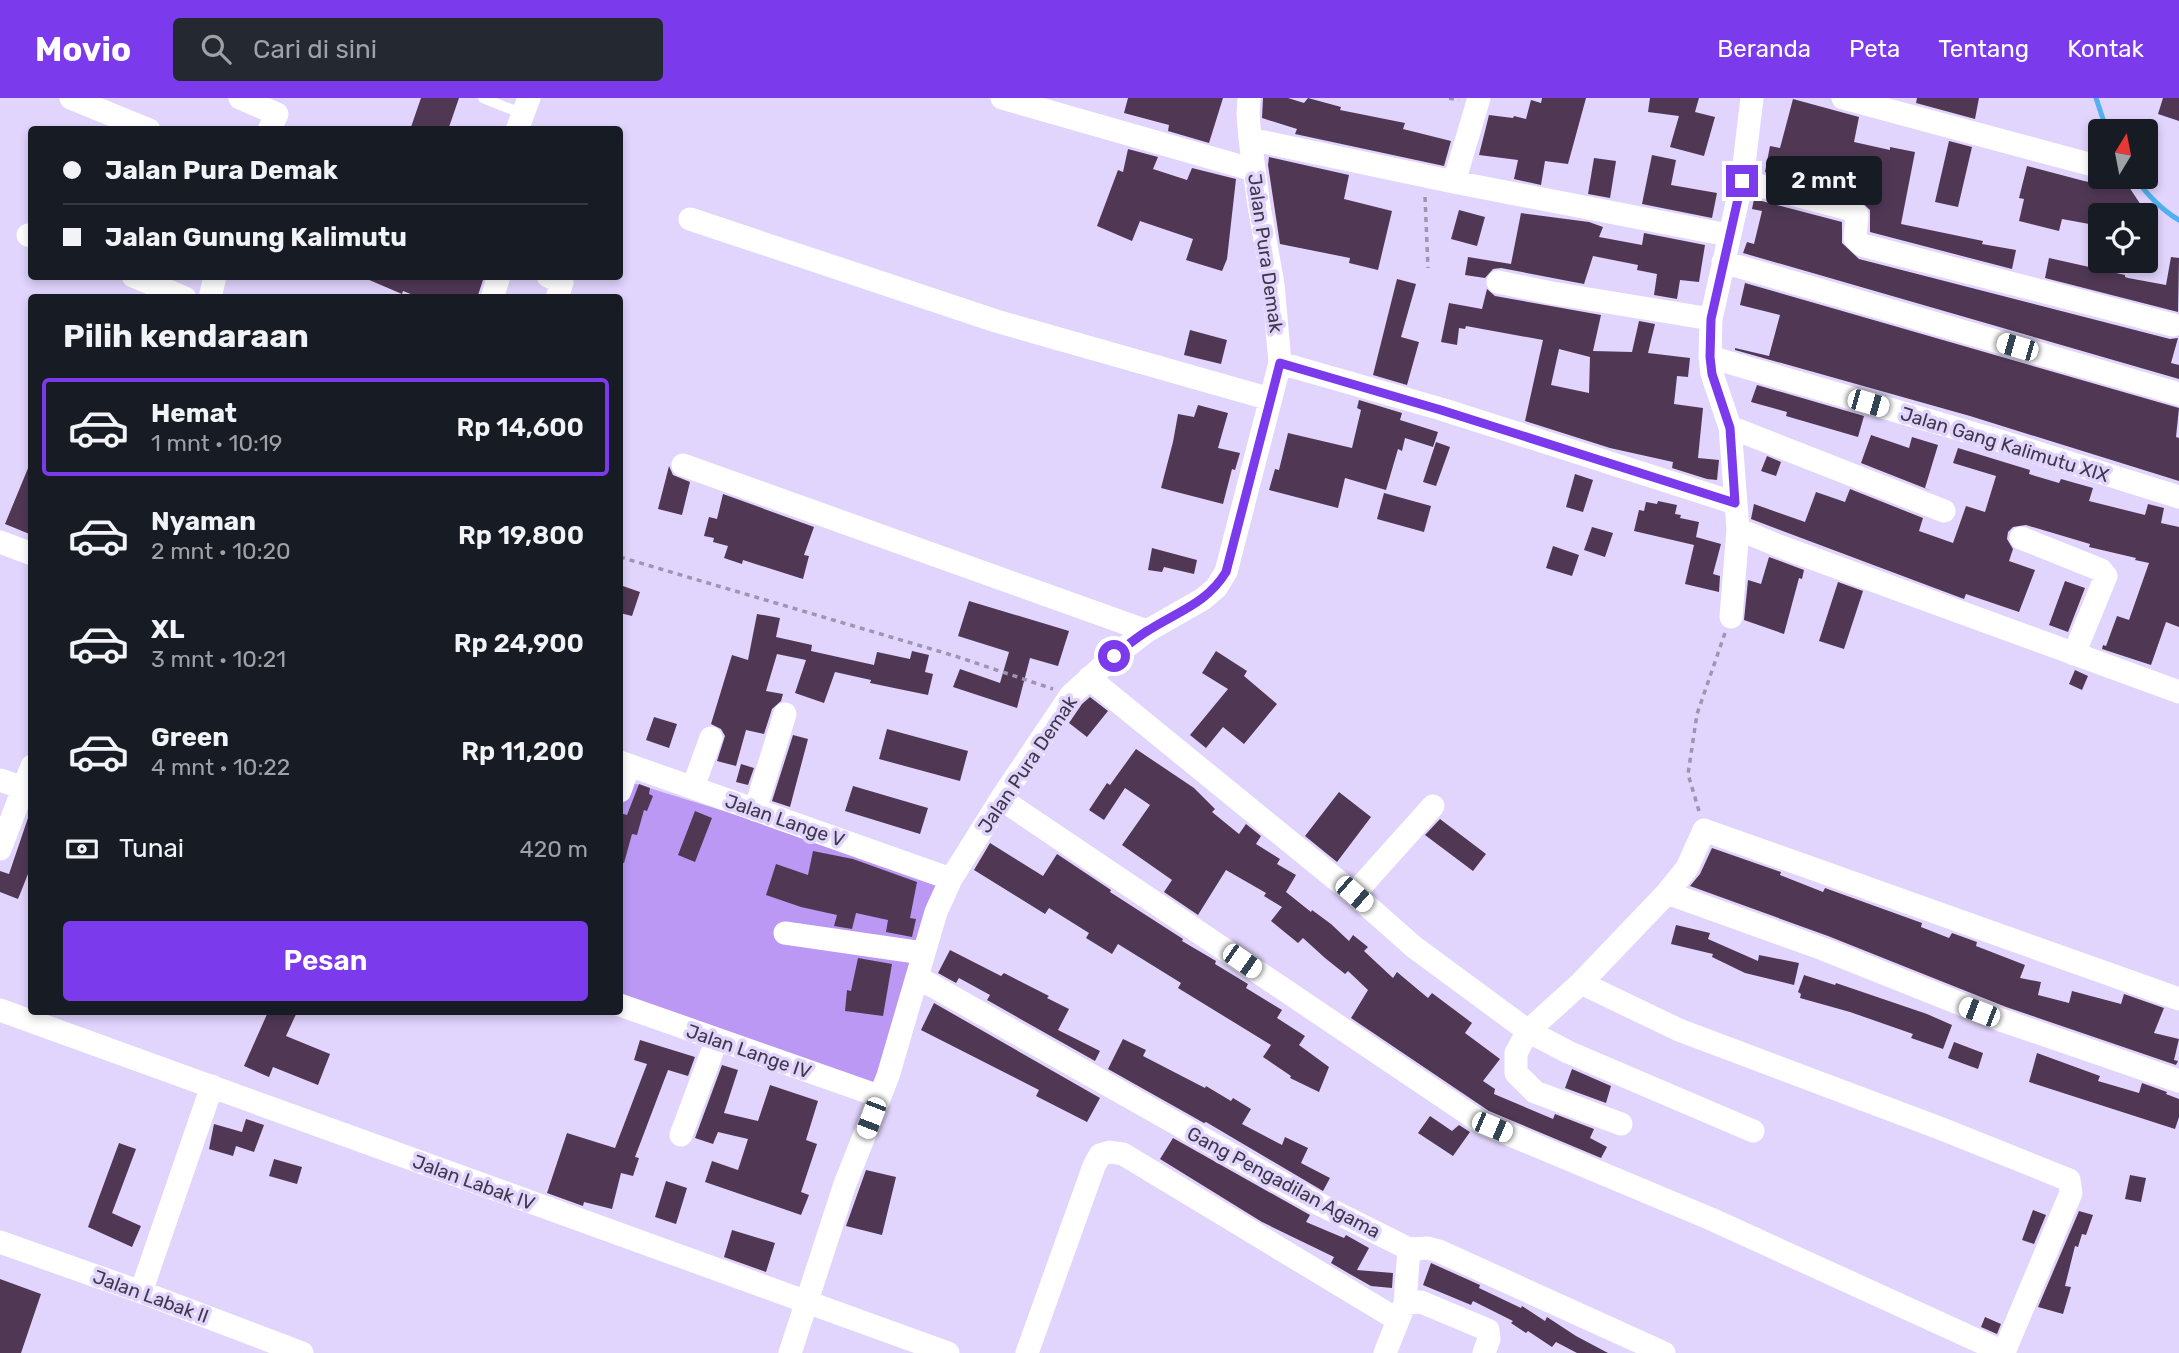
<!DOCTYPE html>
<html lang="id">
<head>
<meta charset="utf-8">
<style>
	:root { --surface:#171b24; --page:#242831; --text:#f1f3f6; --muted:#9ea1a6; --line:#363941; --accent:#7c3aed }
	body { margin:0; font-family:Rubik,sans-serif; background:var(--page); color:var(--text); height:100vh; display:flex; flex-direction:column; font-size:26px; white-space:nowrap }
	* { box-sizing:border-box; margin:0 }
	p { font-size:23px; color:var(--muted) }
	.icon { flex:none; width:38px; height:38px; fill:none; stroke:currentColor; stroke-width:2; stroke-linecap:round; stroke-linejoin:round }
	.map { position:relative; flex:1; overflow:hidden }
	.side { position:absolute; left:28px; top:196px; width:595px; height:721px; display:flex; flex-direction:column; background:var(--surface); border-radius:7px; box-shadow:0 4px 10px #0003 }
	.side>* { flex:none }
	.banner { position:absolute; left:28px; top:28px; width:595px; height:154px; border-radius:7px; box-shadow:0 4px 10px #0003; display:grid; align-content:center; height:154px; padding:0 35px; background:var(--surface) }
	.needle { width:46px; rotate:10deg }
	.tools { position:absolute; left:2088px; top:21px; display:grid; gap:14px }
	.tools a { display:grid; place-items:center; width:70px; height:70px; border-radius:7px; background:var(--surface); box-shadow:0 4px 10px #0003; font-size:35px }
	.end { position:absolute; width:32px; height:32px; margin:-16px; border:9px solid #7c3aed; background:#fff; box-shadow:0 0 0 4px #fff }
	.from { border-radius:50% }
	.bubble { position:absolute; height:49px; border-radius:7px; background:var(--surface); box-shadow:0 4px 10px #0003; font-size:23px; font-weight:600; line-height:49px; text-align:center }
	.car { position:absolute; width:21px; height:42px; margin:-21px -10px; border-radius:9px; box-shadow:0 0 5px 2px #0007; background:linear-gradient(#fff 24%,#345 0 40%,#fff 0 76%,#345 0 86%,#fff 0) }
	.banner b { display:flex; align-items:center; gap:24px; height:66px; font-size:26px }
	.banner b+b { border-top:2px solid var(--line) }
	.banner i { width:18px; height:18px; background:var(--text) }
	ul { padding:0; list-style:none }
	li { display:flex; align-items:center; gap:21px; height:98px; margin:0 14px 10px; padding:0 21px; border:4px solid transparent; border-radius:7px }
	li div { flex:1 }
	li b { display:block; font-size:26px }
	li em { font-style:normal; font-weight:600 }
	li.selected { border-color:var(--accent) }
	li>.icon { width:63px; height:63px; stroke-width:1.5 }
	h2 { padding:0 35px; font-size:32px; line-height:84px }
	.pay { display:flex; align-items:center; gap:18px; height:77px; padding:0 35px; font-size:26px }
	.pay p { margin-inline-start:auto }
	.action { display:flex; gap:14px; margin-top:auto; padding:14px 35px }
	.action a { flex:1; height:80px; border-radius:7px; background:var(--accent); color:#fff; font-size:28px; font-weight:600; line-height:80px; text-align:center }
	header { display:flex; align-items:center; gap:42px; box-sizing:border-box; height:98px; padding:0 35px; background:var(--accent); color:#fff }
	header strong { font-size:33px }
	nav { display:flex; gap:38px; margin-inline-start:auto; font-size:24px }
	.search { width:490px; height:63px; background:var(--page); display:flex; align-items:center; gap:18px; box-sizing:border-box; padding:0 24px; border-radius:7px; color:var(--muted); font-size:26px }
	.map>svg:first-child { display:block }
	.green { fill:#ba98f4 }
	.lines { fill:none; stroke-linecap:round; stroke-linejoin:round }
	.stream { stroke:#50b1ee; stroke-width:5 }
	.building { fill:#503855; fill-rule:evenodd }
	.path { stroke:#9e95b3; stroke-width:3.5; stroke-dasharray:5 5; stroke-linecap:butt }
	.lane { stroke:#fff; stroke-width:10 }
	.street { stroke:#fff; stroke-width:23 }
	.route { stroke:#7c3aed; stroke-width:9 }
	.labels { text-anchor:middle; stroke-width:7; stroke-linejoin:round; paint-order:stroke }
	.street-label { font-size:19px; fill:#3e3949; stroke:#e1d4fd }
</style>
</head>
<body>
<header>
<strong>Movio</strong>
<div class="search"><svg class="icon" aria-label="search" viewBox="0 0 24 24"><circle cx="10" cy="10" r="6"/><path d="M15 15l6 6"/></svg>Cari di sini</div>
<nav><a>Beranda</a><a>Peta</a><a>Tentang</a><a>Kontak</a></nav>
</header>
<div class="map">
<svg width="2179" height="1255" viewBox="0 0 2179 1255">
	<rect width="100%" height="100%" fill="#e1d4fd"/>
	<path class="green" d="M620,681L940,780L879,990L620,899Z"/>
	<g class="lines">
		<path class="stream" d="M2096,0L2107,33
			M2135,79C2145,95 2163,113 2179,122"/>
	</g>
	<path class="building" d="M421,0H459L448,32L411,29Z
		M1128,0H1223L1209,45L1168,33L1169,27L1124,15Z
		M1263,0H1288L1304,5L1308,0L1341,9L1340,12L1405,25L1403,31L1451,43L1444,68L1295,36L1297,31L1262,20Z
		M1542,0H1586L1568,66L1545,63L1541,87L1514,81L1518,62L1479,57L1489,17L1513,20L1514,18L1526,21L1531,2L1541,5Z
		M1650,0H1699L1695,14L1715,19L1704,58L1670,49L1679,18L1648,14Z
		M1917,0H1979L1975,21L1916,5Z
		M2163,0H2179V23L2158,16Z
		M1793,1L1859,19L1854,44L1890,52V49L1915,54L1901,126L1983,143L1982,146L2016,152L2012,171L1870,134V112L1857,100L1765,74L1770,48L1780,50Z
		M1949,43L1972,49L1958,109L1935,104Z
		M1128,51L1158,59L1153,71L1187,82L1192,70L1236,81L1227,161L1222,173L1186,162L1193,141L1140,123L1132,143L1097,128L1118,72L1123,74Z
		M1652,57L1676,62L1671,87L1717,95L1712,120L1642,106Z
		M1269,59L1349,77L1344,101L1392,113L1378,172L1349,165L1350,160L1280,146L1268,67Z
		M1594,60L1616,63L1610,100L1588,96Z
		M2027,68L2084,83L2113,89L2114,86L2129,89L2141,107L2138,117H2100V128L2062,121L2059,133L2019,123L2024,101L2019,100Z
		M1754,101L1842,124V145L1859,161L2170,241L2178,240L2171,265L2179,267V281L1743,155L1747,144L1754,146L1762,113L1752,111Z
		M1459,112L1485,119L1477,148L1451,141Z
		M1521,115L1589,124L1603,129L1599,139L1642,147L1644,135L1705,147L1699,184L1680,182L1677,201L1654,197L1657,176L1637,172L1638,167L1593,158L1584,186L1501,170L1493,171L1485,180L1465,177L1468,159L1511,166Z
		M2171,159L2179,160L2178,214L2045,180L2049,160L2125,177V179L2128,180L2166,187Z
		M360,178H474L483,182L477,200H421L403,193L402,196Z
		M1397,181L1416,186L1401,239L1419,244L1407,287L1373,277Z
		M1745,185L2179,310L2176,339L2179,340V383L1970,318L1735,252V250L1769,258L1780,217L1740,207Z
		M1487,191L1495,198L1601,217L1593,253L1632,254L1639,223L1655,226L1648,255L1690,260L1688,279L1677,278L1674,306L1703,310L1698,360L1719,362L1717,382L1707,381L1672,370L1673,364L1610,350L1525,323L1543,242L1466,228L1465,231L1459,230L1457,247L1441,244L1449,205L1482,211ZM1559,251L1590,259L1589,295L1551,287Z
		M1190,232L1227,242L1221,266L1184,257Z
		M1757,287L1864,318L1858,339L1786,318L1787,314L1751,304Z
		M1359,302L1402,315L1400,322L1438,334L1433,349L1405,340L1402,353L1398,351L1386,392L1345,380L1338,410L1269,392L1275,371L1279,372L1288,335L1352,350L1361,312L1357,310Z
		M1198,307L1228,315L1218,350L1240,355L1235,372L1232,371L1223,406L1161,390L1173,344L1178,316L1194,319Z
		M1871,337L1909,350L1912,339L1938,347L1925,390L1932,393L1861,365Z
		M1436,344L1450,349L1436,388L1423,384Z
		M1958,350L2030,372L2029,376L2059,385L2061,381L2093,390L2089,403L2145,417L2148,406L2164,410L2161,425L2179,429V529L2166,524L2151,567L2102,551L2103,547L2106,548L2117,518L2129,522L2149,465L2135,462L2136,460L2089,449L2090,446L2026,427L2013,429L2008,434L2007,441L2013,451L2009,463L2035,472L2019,514L1966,496L1964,501L1751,421L1754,406L1805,424L1816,394L1845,404L1850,391L1923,420L1919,433L1953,445L1966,408L1985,414L1996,378L1953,365Z
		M1767,358L1781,364L1776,378L1761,373Z
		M31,363L32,364V437L5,426Z
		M669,368L673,377L690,384L682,417L658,411Z
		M1575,376L1593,382L1583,414L1566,409Z
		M1384,395L1431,408L1424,434L1377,421Z
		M723,396L814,429L804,457L809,458L803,481L743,462L742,466L724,460L728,448L713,444L714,440L704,438L709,419L717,421Z
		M1658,403L1677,407L1675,416L1681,417L1680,420L1699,424L1696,439L1721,446L1713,476L1720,478L1719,494L1685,486L1694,447L1634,433L1639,412L1644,413L1646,404L1657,406Z
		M1592,429L1613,435L1605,459L1584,452Z
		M1553,448L1579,457L1572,478L1546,470Z
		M1152,450L1197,462L1194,476L1164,469L1162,474L1148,472Z
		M1769,459L1804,472L1802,481L1799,480L1784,536L1744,522L1748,482L1761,486Z
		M2065,483L2085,490L2068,534L2049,527Z
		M1838,484L1863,493L1844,551L1819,543Z
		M620,487L640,494L632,518L620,515Z
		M969,503L1069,533L1058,568L1030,560L1017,610L953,589L960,571L1000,585L1009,554L958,538Z
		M757,516L780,520L776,539L812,547L811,553L874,567L877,554L910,561L912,553L929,557L925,574L933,576L928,597L870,585L871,582L835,574L824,605L795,595L806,562L777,556L766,593L783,596L781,603L772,611L764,636L746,632L736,668L717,663L725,638L721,631L711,626L732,557L748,562Z
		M1216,553L1247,573L1244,578L1277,606L1244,646L1223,629L1206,650L1190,637L1228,591L1202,575Z
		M2075,572L2088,578L2082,592L2069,586Z
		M1090,599L1108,613L1087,639L1069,625L1082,606Z
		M654,619L677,626L669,650L646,642Z
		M887,631L968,653L960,683L879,661Z
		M793,637L808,641L790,709L772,703Z
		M1136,651L1194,690L1215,711L1212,714L1239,736L1246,726L1261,738L1256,746L1280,761L1277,766L1296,777L1286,794L1311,814L1312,812L1331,826L1349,843L1353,837L1368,849L1364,853L1393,880L1397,874L1428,900L1432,895L1472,925L1465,935L1500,961L1483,983L1495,991L1494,996L1553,1021L1555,1016L1594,1031L1590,1040L1607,1049L1601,1060L1489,1013L1351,920L1368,892L1348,873L1345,876L1325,860L1303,840L1298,845L1271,823L1282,809L1264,798L1266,795L1226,772L1198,817L1164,794L1172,782L1122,747L1150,707L1125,690L1104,722L1089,712L1107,685L1110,687Z
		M741,666L754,670L748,687L736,684Z
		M639,686L650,690L649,696L653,698L647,713L644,712L637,737L632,736L624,765L620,764V715L627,717Z
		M853,688L928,710L920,736L845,713Z
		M1339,694L1371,719L1337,764L1305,738Z
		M695,713L712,720L695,764L678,757Z
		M29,717H32V766L18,801L0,794V773L9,776Z
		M1440,721L1486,756L1473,773L1425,737Z
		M990,745L1043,778L1057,756L1111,792L1110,794L1183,841L1182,843L1216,863L1215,866L1248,886L1246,890L1282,912L1277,920L1305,938L1299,947L1329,969L1319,994L1290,980L1291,978L1263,959L1271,947L1178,890L1181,885L1118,846L1112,856L1086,840L1089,835L1049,810L1045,816L974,772Z
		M1712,750L1781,774L1780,777L1823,794L1825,790L1922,825L1921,829L1949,840L1952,835L1977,844L1976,848L2025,867L2020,880L2041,884L2038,897L2069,905L2072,893L2121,906L2124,896L2164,910L2154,935L2179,941L2174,962L2178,963L2176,967L2006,909L1828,838L1690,788L1700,776Z
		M813,753L853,761L917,784L910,820L916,821L912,839L886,834L888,822L856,815L852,831L834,828L837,817L801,809L766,797L776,766L808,777Z
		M1676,827L1710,835L1708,841L1758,863L1759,857L1799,865L1794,887L1745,875L1712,859L1713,856L1671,846Z
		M950,852L1001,878L1004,875L1049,898L1047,900L1069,911L1058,932L1100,953L1095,963L987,902L990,897L959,880L956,885L938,875Z
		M858,860L892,866L883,918L845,913L847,892L851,893Z
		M1804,877L1835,887L1836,885L1927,916L1952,927L1943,951L1911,940L1913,936L1850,914L1800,900L1801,896L1798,894Z
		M934,905L1100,1000L1087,1024L1036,998L1039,992L921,932Z
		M268,914H297L286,938L330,956L318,987L273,969L269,979L244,968Z
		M1123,941L1146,952L1143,958L1205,990L1206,988L1231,1003L1233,1000L1251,1011L1242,1026L1282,1047L1285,1039L1308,1050L1301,1065L1330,1080L1323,1093L1206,1024L1204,1025L1108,971Z
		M640,942L695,959L688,978L668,972L635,1059L639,1060L633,1078L621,1075L612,1111L584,1104L583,1108L547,1095L567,1035L615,1050L647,966L634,962Z
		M1954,944L1983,955L1978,971L1948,960Z
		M2037,955L2100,978L2098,983L2139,995L2142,985L2167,994L2166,996L2179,1001V1019L2175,1031L2029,984Z
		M722,967L738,972L724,1015L758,1023L770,987L818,1003L806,1042L817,1046L801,1094L809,1097L801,1117L705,1084L712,1063L738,1072L748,1041L718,1034L713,1046L695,1040Z
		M1572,971L1611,988L1606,1005L1565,990Z
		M1430,1018L1452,1033L1459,1027L1470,1034L1453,1058L1418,1035Z
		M246,1021L264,1027L254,1054L236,1048L233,1058L209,1051L214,1026L242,1034Z
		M1173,1040L1310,1117L1306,1124L1344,1140L1346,1137L1369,1150L1357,1172L1393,1175L1392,1190L1371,1188L1348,1175L1331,1165L1334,1159L1262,1124L1160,1061Z
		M119,1045L136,1051L112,1115L141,1128L132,1149L88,1129Z
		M274,1061L302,1069L297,1086L269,1078Z
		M866,1072L896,1079L882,1137L846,1128Z
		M2130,1077L2146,1080L2141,1104L2125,1101Z
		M666,1083L687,1090L676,1126L655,1119Z
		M2033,1112L2046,1117L2034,1146L2022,1142Z
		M2079,1113L2093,1117L2086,1137L2082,1136L2078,1149L2075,1148L2065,1188L2071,1189L2063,1216L2038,1209Z
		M732,1132L775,1145L766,1174L724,1159Z
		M1431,1165L1480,1187L1479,1190L1521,1210L1522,1208L1545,1223L1547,1219L1576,1238L1608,1255H1577L1556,1244L1552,1249L1528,1233L1526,1235L1511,1225L1513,1223L1473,1203L1471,1207L1423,1187Z
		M0,1181L41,1196L21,1255H0Z
		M1985,1219L2001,1226L1997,1236L1981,1229Z"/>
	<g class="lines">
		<path class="path" d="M1449,0L1459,2
			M1425,99L1428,170
			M620,459L955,558L1053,591
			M1699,713L1688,676L1697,616L1725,535"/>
		<path class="lane" d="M483,0L523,16"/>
		<path class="street" d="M71,0L149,32
			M240,0L277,16L269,32
			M1002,0L1254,72
			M1843,0L2100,69
			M517,32L529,0
			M1250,41L1454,84L1728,137
			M1742,83L1849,111L1857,117L1855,140L1862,147L2173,227
			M1454,84L1479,0
			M690,121L996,223L1270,301
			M28,137L32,138
			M1723,164L2179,296
			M133,178L185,200
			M548,178L562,184L557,200
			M1498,184L1552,195L1711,221
			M210,200L215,178
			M492,200L499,178
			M1710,259L2000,343L2179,399
			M1280,265L1441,311L1735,405
			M1730,329L1944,413
			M683,367L1147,533
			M1738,431L1779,448L2179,594
			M2021,440L2101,472L2106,478L2074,556
			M0,444L32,456
			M1731,519L1738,431L1730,329L1712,276L1710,259L1711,221L1742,83L1752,0
			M1089,580L1354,796L1414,849L1528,933L1568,954L1753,1033
			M620,664L951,781
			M0,682L32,693
			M693,689L711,640
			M620,693L629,667
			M1001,701L1482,1025L1711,1121L2005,1255
			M755,712L785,616
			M0,751L32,668
			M1667,795L1823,851L2001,922L2179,983
			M1354,796L1433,708
			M785,835L923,855
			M917,879L1317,1105L1409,1151L1428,1150L1439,1153L1664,1255
			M1581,885L1679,932L1942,1031L2069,1082L2071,1095L2004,1254
			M620,907L879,998
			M0,912L948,1255
			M1621,1026L1535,994L1516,975V955L1528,933L1581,885L1667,795L1687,770L1704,732L2179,901
			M681,1037L717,941
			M0,1144L141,1194L302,1255
			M141,1194L212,988
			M1405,1205L1421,1204L1488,1232L1489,1241L1484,1255
			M790,1255L845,1086L888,978L936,814L951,781L1001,701L1071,597L1114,558L1147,533L1203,501L1216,490L1226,474L1280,265L1273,186L1259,108L1250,41L1248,16L1249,0
			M1027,1255L1094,1068L1100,1057L1110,1054L1123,1056L1398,1222
			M1385,1255L1405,1205L1409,1151"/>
	</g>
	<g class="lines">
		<path class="route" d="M1114,558C1125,549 1137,539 1149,532C1179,513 1207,505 1226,474L1280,265L1441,312L1735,405L1730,330L1712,276L1710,259L1711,221L1742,83"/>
	</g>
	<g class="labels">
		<g class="street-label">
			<text transform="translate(1266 155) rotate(82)" y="7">Jalan Pura Demak</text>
			<text transform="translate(2005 346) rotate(17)" y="7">Jalan Gang Kalimutu XIX</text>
			<text transform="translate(1027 666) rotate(-56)" y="7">Jalan Pura Demak</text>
			<text transform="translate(785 722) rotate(19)" y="7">Jalan Lange V</text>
			<text transform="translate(749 953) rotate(19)" y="7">Jalan Lange IV</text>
			<text transform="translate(474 1084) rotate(20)" y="7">Jalan Labak IV</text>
			<text transform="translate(1284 1084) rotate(28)" y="7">Gang Pengadilan Agama</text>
			<text transform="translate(151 1198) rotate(20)" y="7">Jalan Labak II</text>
		</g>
	</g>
</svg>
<div class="tools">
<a><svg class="needle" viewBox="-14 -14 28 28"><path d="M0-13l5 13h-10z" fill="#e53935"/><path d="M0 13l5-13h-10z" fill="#9ea1a6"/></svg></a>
<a><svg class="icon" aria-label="locate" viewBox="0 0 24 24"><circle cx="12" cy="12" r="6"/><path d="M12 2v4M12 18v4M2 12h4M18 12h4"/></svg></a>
</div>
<i class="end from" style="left:1114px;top:558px"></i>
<i class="end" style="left:1742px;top:83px"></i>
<div class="bubble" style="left:1766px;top:58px;width:116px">2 mnt</div>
<i class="car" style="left:2017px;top:249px;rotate:286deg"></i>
<i class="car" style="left:1868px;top:305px;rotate:106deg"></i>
<i class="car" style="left:1354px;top:796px;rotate:131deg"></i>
<i class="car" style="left:1242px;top:863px;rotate:125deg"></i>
<i class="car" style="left:1979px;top:914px;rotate:291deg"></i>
<i class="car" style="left:871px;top:1020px;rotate:201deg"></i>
<i class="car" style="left:1492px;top:1029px;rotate:113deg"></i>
<div class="banner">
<b><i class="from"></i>Jalan Pura Demak</b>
<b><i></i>Jalan Gunung Kalimutu</b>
</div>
<section class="side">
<h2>Pilih kendaraan</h2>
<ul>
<li class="selected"><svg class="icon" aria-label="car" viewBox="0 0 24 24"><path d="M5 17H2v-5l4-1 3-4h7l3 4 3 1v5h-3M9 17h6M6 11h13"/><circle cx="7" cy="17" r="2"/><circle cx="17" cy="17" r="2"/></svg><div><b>Hemat</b><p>1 mnt · 10:19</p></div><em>Rp 14,600</em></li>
<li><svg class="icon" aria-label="car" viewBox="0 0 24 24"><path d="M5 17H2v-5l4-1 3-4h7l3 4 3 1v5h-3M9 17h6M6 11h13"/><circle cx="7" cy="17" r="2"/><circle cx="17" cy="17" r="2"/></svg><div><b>Nyaman</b><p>2 mnt · 10:20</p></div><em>Rp 19,800</em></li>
<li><svg class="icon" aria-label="car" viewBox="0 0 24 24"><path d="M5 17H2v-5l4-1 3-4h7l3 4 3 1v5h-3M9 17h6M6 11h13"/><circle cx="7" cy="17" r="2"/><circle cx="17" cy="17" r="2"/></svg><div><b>XL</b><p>3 mnt · 10:21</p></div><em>Rp 24,900</em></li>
<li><svg class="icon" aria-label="car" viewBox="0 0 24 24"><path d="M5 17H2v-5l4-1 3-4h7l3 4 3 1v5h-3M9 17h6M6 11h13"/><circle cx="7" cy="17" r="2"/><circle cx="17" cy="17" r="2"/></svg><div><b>Green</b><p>4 mnt · 10:22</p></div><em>Rp 11,200</em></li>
</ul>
<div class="pay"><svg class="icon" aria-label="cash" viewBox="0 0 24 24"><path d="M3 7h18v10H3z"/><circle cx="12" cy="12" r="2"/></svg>Tunai<p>420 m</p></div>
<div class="action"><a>Pesan</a></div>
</section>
</div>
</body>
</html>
